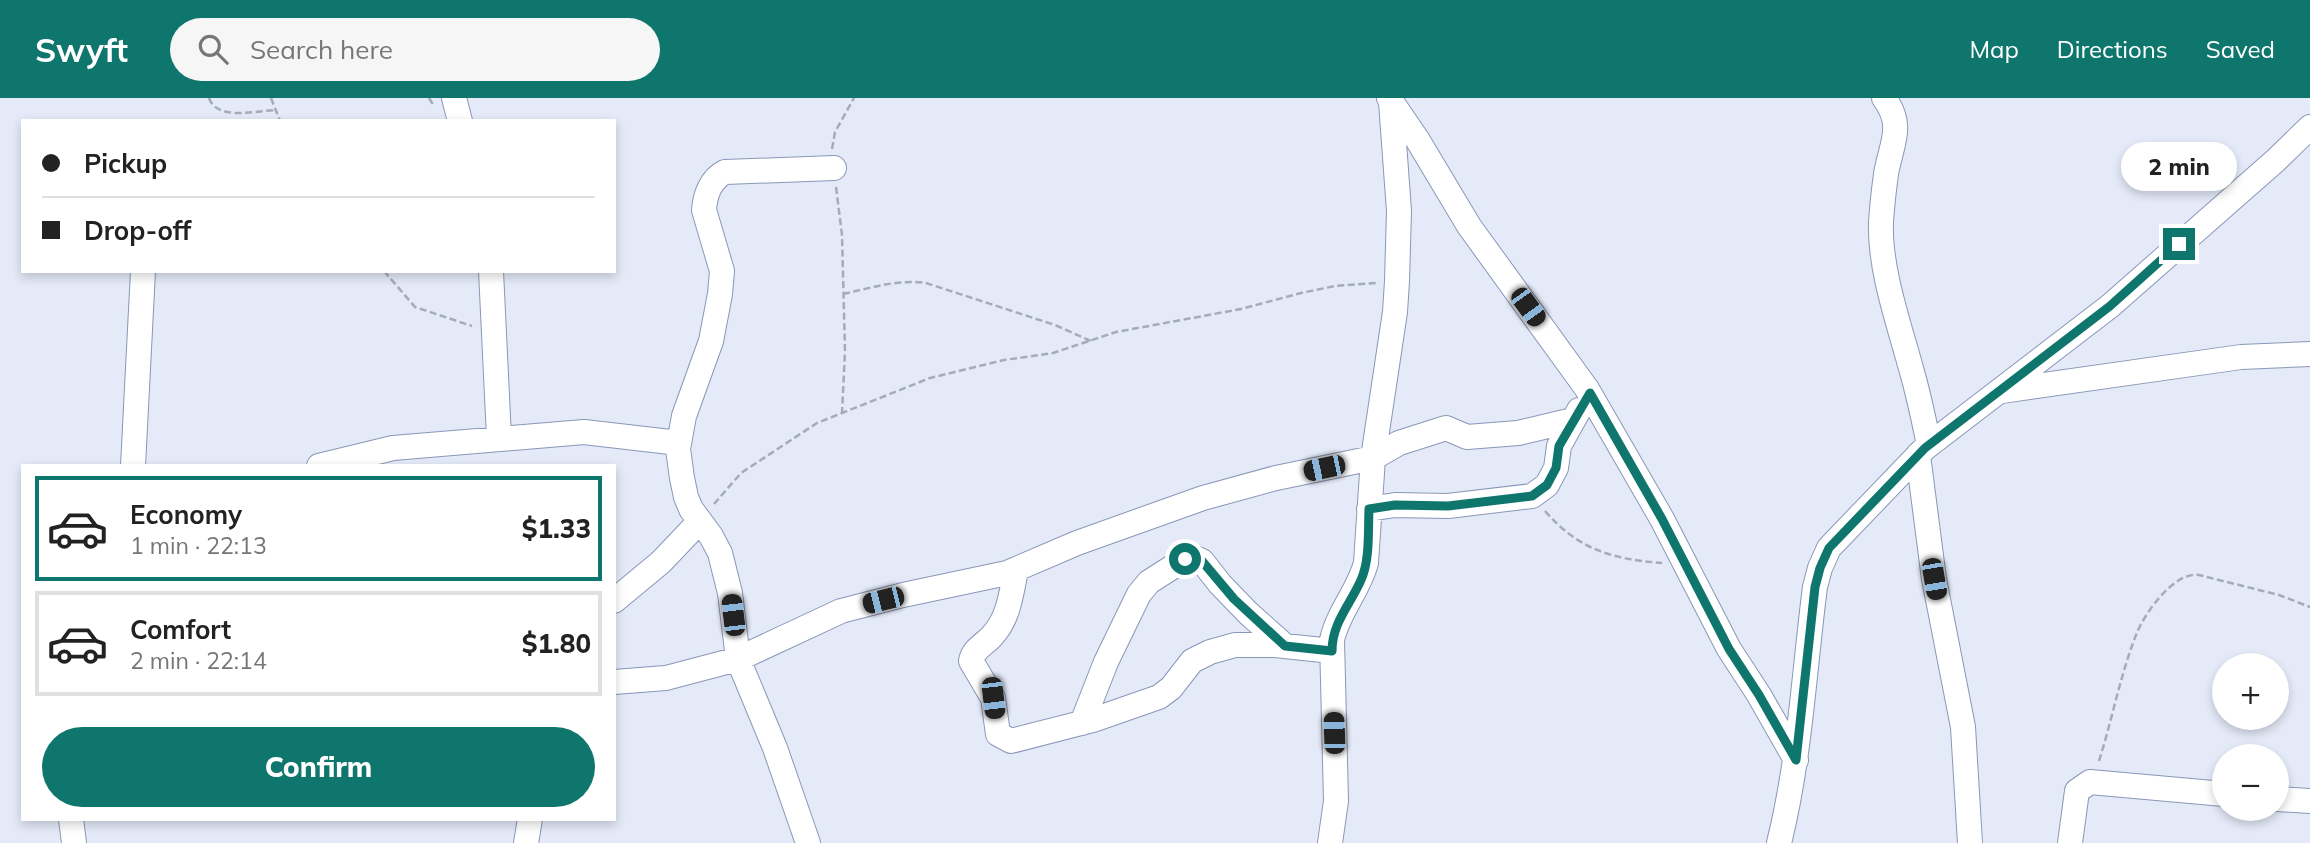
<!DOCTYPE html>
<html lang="en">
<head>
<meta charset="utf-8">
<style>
	:root { --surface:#fff; --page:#f6f6f6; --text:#222; --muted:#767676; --line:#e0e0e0; --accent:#0f766e }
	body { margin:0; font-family:Mulish,sans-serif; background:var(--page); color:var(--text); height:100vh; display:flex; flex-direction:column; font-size:26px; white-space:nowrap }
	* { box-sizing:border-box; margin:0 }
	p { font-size:23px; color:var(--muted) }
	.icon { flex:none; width:38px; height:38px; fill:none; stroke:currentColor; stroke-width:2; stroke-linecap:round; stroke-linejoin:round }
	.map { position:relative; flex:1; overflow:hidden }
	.sheet { position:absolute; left:21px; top:366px; width:595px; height:357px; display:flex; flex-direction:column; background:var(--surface); border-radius:0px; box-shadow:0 4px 10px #0003 }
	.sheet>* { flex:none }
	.top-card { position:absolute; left:21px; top:21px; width:595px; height:154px; border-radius:0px; box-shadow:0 4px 10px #0003; display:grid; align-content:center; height:154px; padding:0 21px; background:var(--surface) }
	.controls { position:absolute; left:2212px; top:555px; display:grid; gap:14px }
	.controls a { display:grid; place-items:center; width:77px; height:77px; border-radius:50%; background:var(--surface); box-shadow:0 4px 10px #0003; font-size:35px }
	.end { position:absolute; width:32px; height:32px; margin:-16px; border:9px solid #0f766e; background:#fff; box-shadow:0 0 0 4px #fff }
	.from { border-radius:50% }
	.bubble { position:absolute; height:49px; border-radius:24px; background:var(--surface); box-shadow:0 4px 10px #0003; font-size:23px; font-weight:800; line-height:49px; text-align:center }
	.car { position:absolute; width:21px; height:42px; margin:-21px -10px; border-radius:9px; box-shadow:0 0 5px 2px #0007; background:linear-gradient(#222 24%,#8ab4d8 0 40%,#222 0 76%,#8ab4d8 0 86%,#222 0) }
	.top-card b { display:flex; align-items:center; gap:24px; height:66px; font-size:26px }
	.top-card b+b { border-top:2px solid var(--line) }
	.top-card i { width:18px; height:18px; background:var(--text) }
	ul { padding:12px 0 0; list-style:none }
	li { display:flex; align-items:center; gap:21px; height:105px; margin:0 14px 10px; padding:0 7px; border:4px solid var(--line); border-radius:0px }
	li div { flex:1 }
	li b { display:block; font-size:26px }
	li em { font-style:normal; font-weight:800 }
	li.on { border-color:var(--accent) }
	li>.icon { width:63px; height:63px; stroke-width:1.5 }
	.action { display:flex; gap:14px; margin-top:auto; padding:14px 21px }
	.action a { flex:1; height:80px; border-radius:42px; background:var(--accent); color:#fff; font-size:28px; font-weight:800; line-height:80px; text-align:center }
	header { display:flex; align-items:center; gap:42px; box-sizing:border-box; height:98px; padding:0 35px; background:var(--accent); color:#fff }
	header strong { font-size:33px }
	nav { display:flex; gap:38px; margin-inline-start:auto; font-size:24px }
	.search { width:490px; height:63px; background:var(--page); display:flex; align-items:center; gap:18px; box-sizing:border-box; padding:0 24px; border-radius:38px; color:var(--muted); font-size:26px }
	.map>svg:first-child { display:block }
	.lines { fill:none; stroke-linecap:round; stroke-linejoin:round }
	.minor-casing { stroke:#8997b8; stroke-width:26 }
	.path { stroke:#a5abb8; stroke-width:2.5; stroke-dasharray:7 3.5; stroke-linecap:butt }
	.minor { stroke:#fff; stroke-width:24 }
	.route { stroke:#0f766e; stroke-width:9 }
</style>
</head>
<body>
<header>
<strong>Swyft</strong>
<div class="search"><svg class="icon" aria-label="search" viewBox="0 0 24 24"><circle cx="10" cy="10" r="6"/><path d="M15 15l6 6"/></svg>Search here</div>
<nav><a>Map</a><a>Directions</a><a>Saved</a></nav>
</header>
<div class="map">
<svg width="2310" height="745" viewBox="0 0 2310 745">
	<rect width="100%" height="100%" fill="#e4eaf8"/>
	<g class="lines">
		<defs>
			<path id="minor" d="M454,0L460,23
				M1389,0L1417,41L1469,128L1587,291L1662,421L1729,551L1759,597L1796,662
				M1884,0C1905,28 1891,46 1886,76C1884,91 1882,108 1881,124C1879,171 1900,229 1912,274C1919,298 1924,323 1929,347
				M491,173L499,340
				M2002,293L2241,259L2310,256
				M1918,357L1934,481L1963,629L1970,745
				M133,368L143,173
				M319,368L393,350L584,334L679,345
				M1369,411L1395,407L1448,408L1532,398L1547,387L1556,370L1559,348L1579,312
				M1016,472C1011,496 1009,520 992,538C984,547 973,551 971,563L993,600L998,636L1011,643L1093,622L1159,599L1171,590L1192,563L1210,554L1235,547H1275L1332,553
				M614,503L661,464L700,423
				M614,584L666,580L738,561L841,513L903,497L1007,475L1077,445L1203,400L1276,380L1373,360L1399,345L1446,330L1467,339L1518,335L1573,322
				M1082,625L1106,564L1139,496L1149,484L1185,461L1195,460L1202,463L1220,486L1248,515L1285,548
				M2277,701L2310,703
				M71,721L74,745
				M526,745L530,721
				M808,745L775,650L738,561L730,495L720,455L711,438L691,411L686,399L682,380L678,351L684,318L711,243L720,196L722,173L704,112C705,97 711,81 725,74L834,70
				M1330,745L1336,703L1332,542C1338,514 1359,492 1366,465L1373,360L1395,214L1397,183L1399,113L1391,4
				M1779,745C1800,661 1804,574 1815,489L1820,470L1829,450L1925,350L2110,208L2275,63L2310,29
				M2070,745L2077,693L2090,684L2224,696"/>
		</defs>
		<use href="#minor" class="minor-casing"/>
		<path class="path" d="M209,0C217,23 255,13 276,12
			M271,0L280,23
			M429,0L434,8
			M832,51L835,34L854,0
			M836,89L842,137L845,253L842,316
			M384,173L415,209L472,228
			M843,196C870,190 898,181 926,185L1055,227L1091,243
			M714,406L741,375L817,325L930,280L1004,262L1053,255L1116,234L1241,211L1301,195L1335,188L1376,185
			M1545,413C1579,452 1612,461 1662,465
			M2099,663C2112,622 2120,578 2136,537C2144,516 2174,473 2199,477L2279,497L2310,509"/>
		<use href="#minor" class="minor"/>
	</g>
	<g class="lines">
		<path class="route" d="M1185,461L1195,460L1202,463L1234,501L1285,548L1332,553C1332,525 1350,507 1361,482C1370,462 1368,434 1369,411L1395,407L1448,408L1532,398L1547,387L1556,370L1559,348L1590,295L1662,421L1729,551L1759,597L1796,662L1815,489L1820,470L1829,450L1925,350L2110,208L2179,146"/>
	</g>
</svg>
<div class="controls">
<a>+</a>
<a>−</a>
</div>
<i class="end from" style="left:1185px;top:461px"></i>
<i class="end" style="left:2179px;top:146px"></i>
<div class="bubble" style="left:2121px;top:44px;width:116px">2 min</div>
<i class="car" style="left:1528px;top:209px;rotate:144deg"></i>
<i class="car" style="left:1324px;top:370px;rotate:258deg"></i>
<i class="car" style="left:1934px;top:481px;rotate:170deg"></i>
<i class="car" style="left:883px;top:502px;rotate:256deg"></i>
<i class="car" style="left:733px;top:517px;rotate:353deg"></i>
<i class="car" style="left:993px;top:600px;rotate:173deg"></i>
<i class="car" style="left:1334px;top:635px;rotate:358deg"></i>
<div class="top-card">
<b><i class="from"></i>Pickup</b>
<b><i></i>Drop-off</b>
</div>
<section class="sheet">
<ul>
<li class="on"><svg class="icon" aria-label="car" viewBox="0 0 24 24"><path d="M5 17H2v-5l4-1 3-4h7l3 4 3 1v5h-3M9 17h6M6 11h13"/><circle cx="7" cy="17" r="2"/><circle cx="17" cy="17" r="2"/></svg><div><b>Economy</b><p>1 min · 22:13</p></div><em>$1.33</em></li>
<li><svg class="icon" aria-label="car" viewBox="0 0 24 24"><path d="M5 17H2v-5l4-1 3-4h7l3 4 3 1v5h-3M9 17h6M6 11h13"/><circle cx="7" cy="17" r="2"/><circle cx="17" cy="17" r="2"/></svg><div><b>Comfort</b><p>2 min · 22:14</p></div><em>$1.80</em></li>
</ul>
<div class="action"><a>Confirm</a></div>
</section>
</div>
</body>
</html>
